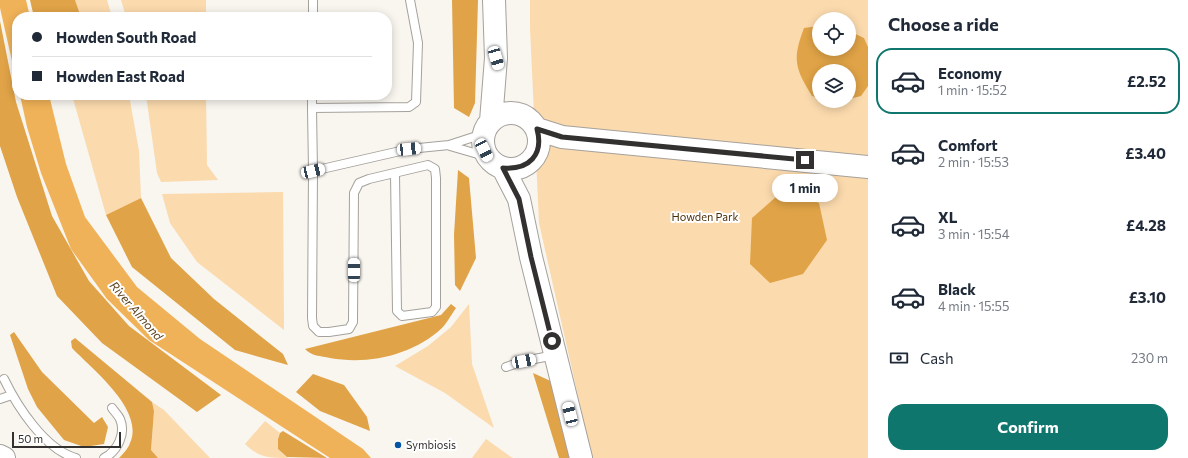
<!DOCTYPE html>
<html lang="en">
<head>
<meta charset="utf-8">
<style>
	:root { --surface:#fff; --page:#f2f2f3; --text:#1f2937; --muted:#747a83; --line:#e0e1e3; --accent:#0f766e }
	body { margin:0; font-family:Commissioner,sans-serif; background:var(--page); color:var(--text); height:100vh; display:flex; flex-direction:column; font-size:15px; white-space:nowrap }
	* { box-sizing:border-box; margin:0 }
	p { font-size:13px; color:var(--muted) }
	.icon { flex:none; width:22px; height:22px; fill:none; stroke:currentColor; stroke-width:2; stroke-linecap:round; stroke-linejoin:round }
	.map { position:relative; flex:1; overflow:hidden }
	.panel { display:flex; flex-direction:column; background:var(--surface); width:320px }
	.panel>* { flex:none }
	.guide { position:absolute; left:12px; top:12px; width:380px; height:88px; border-radius:16px; box-shadow:0 2px 10px #0003; display:grid; align-content:center; height:88px; padding:0 20px; background:var(--surface) }
	.buttons { position:absolute; left:812px; top:12px; display:grid; gap:8px }
	.buttons a { display:grid; place-items:center; width:44px; height:44px; border-radius:50%; background:var(--surface); box-shadow:0 2px 10px #0003; font-size:20px }
	.scale { position:absolute; left:12px; bottom:10px; width:109px; box-sizing:border-box; padding-left:4px; border:2px solid #32312f; border-top:0; font-size:11px; line-height:14px; white-space:nowrap; color:#32312f; -webkit-text-stroke:3px #fff; paint-order:stroke }
	.end { position:absolute; width:18px; height:18px; margin:-9px; border:5px solid #32312f; background:#fff; box-shadow:0 0 0 2px #fff }
	.from { border-radius:50% }
	.bubble { position:absolute; height:28px; border-radius:14px; background:var(--surface); box-shadow:0 2px 10px #0003; font-size:13px; font-weight:700; line-height:28px; text-align:center }
	.car { position:absolute; width:12px; height:24px; margin:-12px -6px; border-radius:5px; box-shadow:0 0 3px 1px #0007; background:linear-gradient(#fff 24%,#345 0 40%,#fff 0 76%,#345 0 86%,#fff 0) }
	.guide b { display:flex; align-items:center; gap:14px; height:38px; font-size:15px }
	.guide b+b { border-top:1px solid var(--line) }
	.guide i { width:10px; height:10px; background:var(--text) }
	ul { padding:0; list-style:none }
	li { display:flex; align-items:center; gap:12px; height:66px; margin:0 8px 6px; padding:0 12px; border:2px solid transparent; border-radius:16px }
	li div { flex:1 }
	li b { display:block; font-size:15px }
	li em { font-style:normal; font-weight:700 }
	li.selected { border-color:var(--accent) }
	li>.icon { width:36px; height:36px; stroke-width:1.5 }
	h2 { padding:0 20px; font-size:18px; line-height:48px }
	.pay { display:flex; align-items:center; gap:10px; height:44px; padding:0 20px; font-size:15px }
	.pay p { margin-inline-start:auto }
	.button { display:flex; gap:8px; margin-top:auto; padding:8px 20px }
	.button a { flex:1; height:46px; border-radius:16px; background:var(--accent); color:#fff; font-size:16px; font-weight:700; line-height:46px; text-align:center }
	main { display:flex; flex:1; min-height:0 }
	.map>svg:first-child { display:block }
	.green { fill:#fbdaad; fill-rule:evenodd }
	.forest { fill:#e0a347 }
	.water { fill:#f0b258 }
	.lines { fill:none; stroke-linecap:round; stroke-linejoin:round }
	.lane-casing { stroke:#a5a19c; stroke-width:10 }
	.secondary-casing { stroke:#a5a19c; stroke-width:24 }
	.lane { stroke:#fff; stroke-width:8 }
	.secondary { stroke:#fff; stroke-width:22 }
	.route { stroke:#32312f; stroke-width:5 }
	.poi-dot { fill:#0455a4; stroke:#fff; stroke-width:1.5 }
	.labels { text-anchor:middle; stroke-width:4; stroke-linejoin:round; paint-order:stroke }
	.park-label { font-size:11px; fill:#493008; stroke:#fff }
	.poi-label { font-size:11px; fill:#32312f; stroke:#fff; text-anchor:start }
	.water-label { font-size:12px; font-style:italic; fill:#5c421d; stroke:#fff }
</style>
</head>
<body>
<main>
<div class="map">
<svg width="868" height="458" viewBox="0 0 868 458">
	<rect width="100%" height="100%" fill="#f9f5ef"/>
	<path class="green" d="M75,0H107L112,17H81Z
		M121,0H206V17H126Z
		M530,0H868V458H592L539,223L530,28ZM819,19H849V49H819ZM819,71H849V101H819Z
		M72,95H129L139,151L141,198L106,215Z
		M146,95H206L207,165L218,180L161,182L157,173Z
		M283,192L284,330L197,262L170,223L162,194Z
		M469,304L472,364L494,428L445,393L395,366L428,346L451,327Z
		M152,402L164,410L210,458H158L151,450L154,411Z
		M265,421L280,433L278,439V449L288,458C268,458 260,458 245,444Z
		M486,439L511,457L513,458H472Z"/>
	<path class="forest" d="M30,0H75L81,17H34Z
		M452,0H478L475,103L469,117L454,108Z
		M0,21L16,102L52,216L89,281L129,326L221,395L197,412L102,343L57,296L17,197L0,146Z
		M819,26V49H849V31L864,38L868,47V86L861,96L849,99V71H819V98L812,96C795,68 792,60 804,28Z
		M458,170L469,178L476,258L460,291L455,285L454,235Z
		M785,189L819,203L827,240L803,274L770,283L750,264L752,218Z
		M141,198L171,258L214,299L283,354L288,365L235,350L132,267L106,215Z
		M451,304L456,308C451,315 447,323 442,328C413,355 369,365 330,358C321,356 311,356 305,349L441,315Z
		M14,332L42,372L94,423L102,417L108,427L104,444L84,447L64,440L37,407L28,389L10,335Z
		M75,338L152,402L154,411L151,450L158,458H119C123,454 128,449 130,443C145,410 92,369 72,348L71,341Z
		M533,373L555,383L573,458H559Z
		M313,374L344,385L367,417L370,431L320,411L296,392Z
		M283,431L327,458L287,457L278,449V439L280,433Z"/>
	<path class="water" d="M0,0H26L30,17H17V83L0,8Z
		M20,95H49L66,164L85,217L137,287L200,339L363,449L371,458H330L149,340L107,299L71,249L41,173L27,127Z"/>
	<g class="lines">
		<defs>
			<path id="lane" d="M313,1V17
				M312,95V108L409,107L416,102L418,43L410,0
				M312,108L313,171
				M450,146L488,157
				M395,174L397,311L402,316L432,312L436,307V178L435,169L428,165L369,179L359,183L354,193L353,322L349,329L329,332H319L313,326L312,318L313,171L409,149L449,145L483,134
				M506,367L524,361L555,355
				M4,379C17,406 45,450 76,458
				M0,399L12,395
				M104,458C118,451 126,433 120,419C118,415 114,411 112,408"/>
			<path id="secondary" d="M483 141a28 28 0 1 1 56 0a28 28 0 1 1-56 0Z
				M491,121L496,58L494,0
				M537,129L562,137L868,167
				M503,168L519,199L531,257L581,458
				M0,456L4,458"/>
		</defs>
		<use href="#lane" class="lane-casing"/>
		<use href="#secondary" class="secondary-casing"/>
		<use href="#lane" class="lane"/>
		<use href="#secondary" class="secondary"/>
	</g>
	<g class="lines">
		<path class="route" d="M552,341L531,257L519,199L503,168C529,170 544,155 537,129L562,137L805,160"/>
	</g>
	<circle class="poi-dot" cx="398" cy="445" r="4"/>
	<g class="labels">
		<g class="park-label">
			<text x="705" y="221">Howden Park</text>
		</g>
		<g class="poi-label">
			<text x="406" y="449">Symbiosis</text>
		</g>
		<g class="water-label">
			<text transform="translate(136 311) rotate(49)" y="4">River Almond</text>
		</g>
	</g>
</svg>
<div class="buttons">
<a><svg class="icon" aria-label="locate" viewBox="0 0 24 24"><circle cx="12" cy="12" r="6"/><path d="M12 2v4M12 18v4M2 12h4M18 12h4"/></svg></a>
<a><svg class="icon" aria-label="layers" viewBox="0 0 24 24"><path d="M12 4l9 5-9 5-9-5zM3 14l9 5 9-5"/></svg></a>
</div>
<div class="scale">50 m</div>
<i class="end from" style="left:552px;top:341px"></i>
<i class="end" style="left:805px;top:160px"></i>
<div class="bubble" style="left:772px;top:174px;width:66px">1 min</div>
<i class="car" style="left:496px;top:58px;rotate:164deg"></i>
<i class="car" style="left:409px;top:149px;rotate:84deg"></i>
<i class="car" style="left:484px;top:150px;rotate:154deg"></i>
<i class="car" style="left:313px;top:171px;rotate:77deg"></i>
<i class="car" style="left:354px;top:270px;rotate:0deg"></i>
<i class="car" style="left:524px;top:361px;rotate:79deg"></i>
<i class="car" style="left:570px;top:414px;rotate:346deg"></i>
<div class="guide">
<b><i class="from"></i>Howden South Road</b>
<b><i></i>Howden East Road</b>
</div>
</div>
<section class="panel">
<h2>Choose a ride</h2>
<ul>
<li class="selected"><svg class="icon" aria-label="car" viewBox="0 0 24 24"><path d="M5 17H2v-5l4-1 3-4h7l3 4 3 1v5h-3M9 17h6M6 11h13"/><circle cx="7" cy="17" r="2"/><circle cx="17" cy="17" r="2"/></svg><div><b>Economy</b><p>1 min · 15:52</p></div><em>£2.52</em></li>
<li><svg class="icon" aria-label="car" viewBox="0 0 24 24"><path d="M5 17H2v-5l4-1 3-4h7l3 4 3 1v5h-3M9 17h6M6 11h13"/><circle cx="7" cy="17" r="2"/><circle cx="17" cy="17" r="2"/></svg><div><b>Comfort</b><p>2 min · 15:53</p></div><em>£3.40</em></li>
<li><svg class="icon" aria-label="car" viewBox="0 0 24 24"><path d="M5 17H2v-5l4-1 3-4h7l3 4 3 1v5h-3M9 17h6M6 11h13"/><circle cx="7" cy="17" r="2"/><circle cx="17" cy="17" r="2"/></svg><div><b>XL</b><p>3 min · 15:54</p></div><em>£4.28</em></li>
<li><svg class="icon" aria-label="car" viewBox="0 0 24 24"><path d="M5 17H2v-5l4-1 3-4h7l3 4 3 1v5h-3M9 17h6M6 11h13"/><circle cx="7" cy="17" r="2"/><circle cx="17" cy="17" r="2"/></svg><div><b>Black</b><p>4 min · 15:55</p></div><em>£3.10</em></li>
</ul>
<div class="pay"><svg class="icon" aria-label="cash" viewBox="0 0 24 24"><path d="M3 7h18v10H3z"/><circle cx="12" cy="12" r="2"/></svg>Cash<p>230 m</p></div>
<div class="button"><a>Confirm</a></div>
</section>
</main>
</body>
</html>
